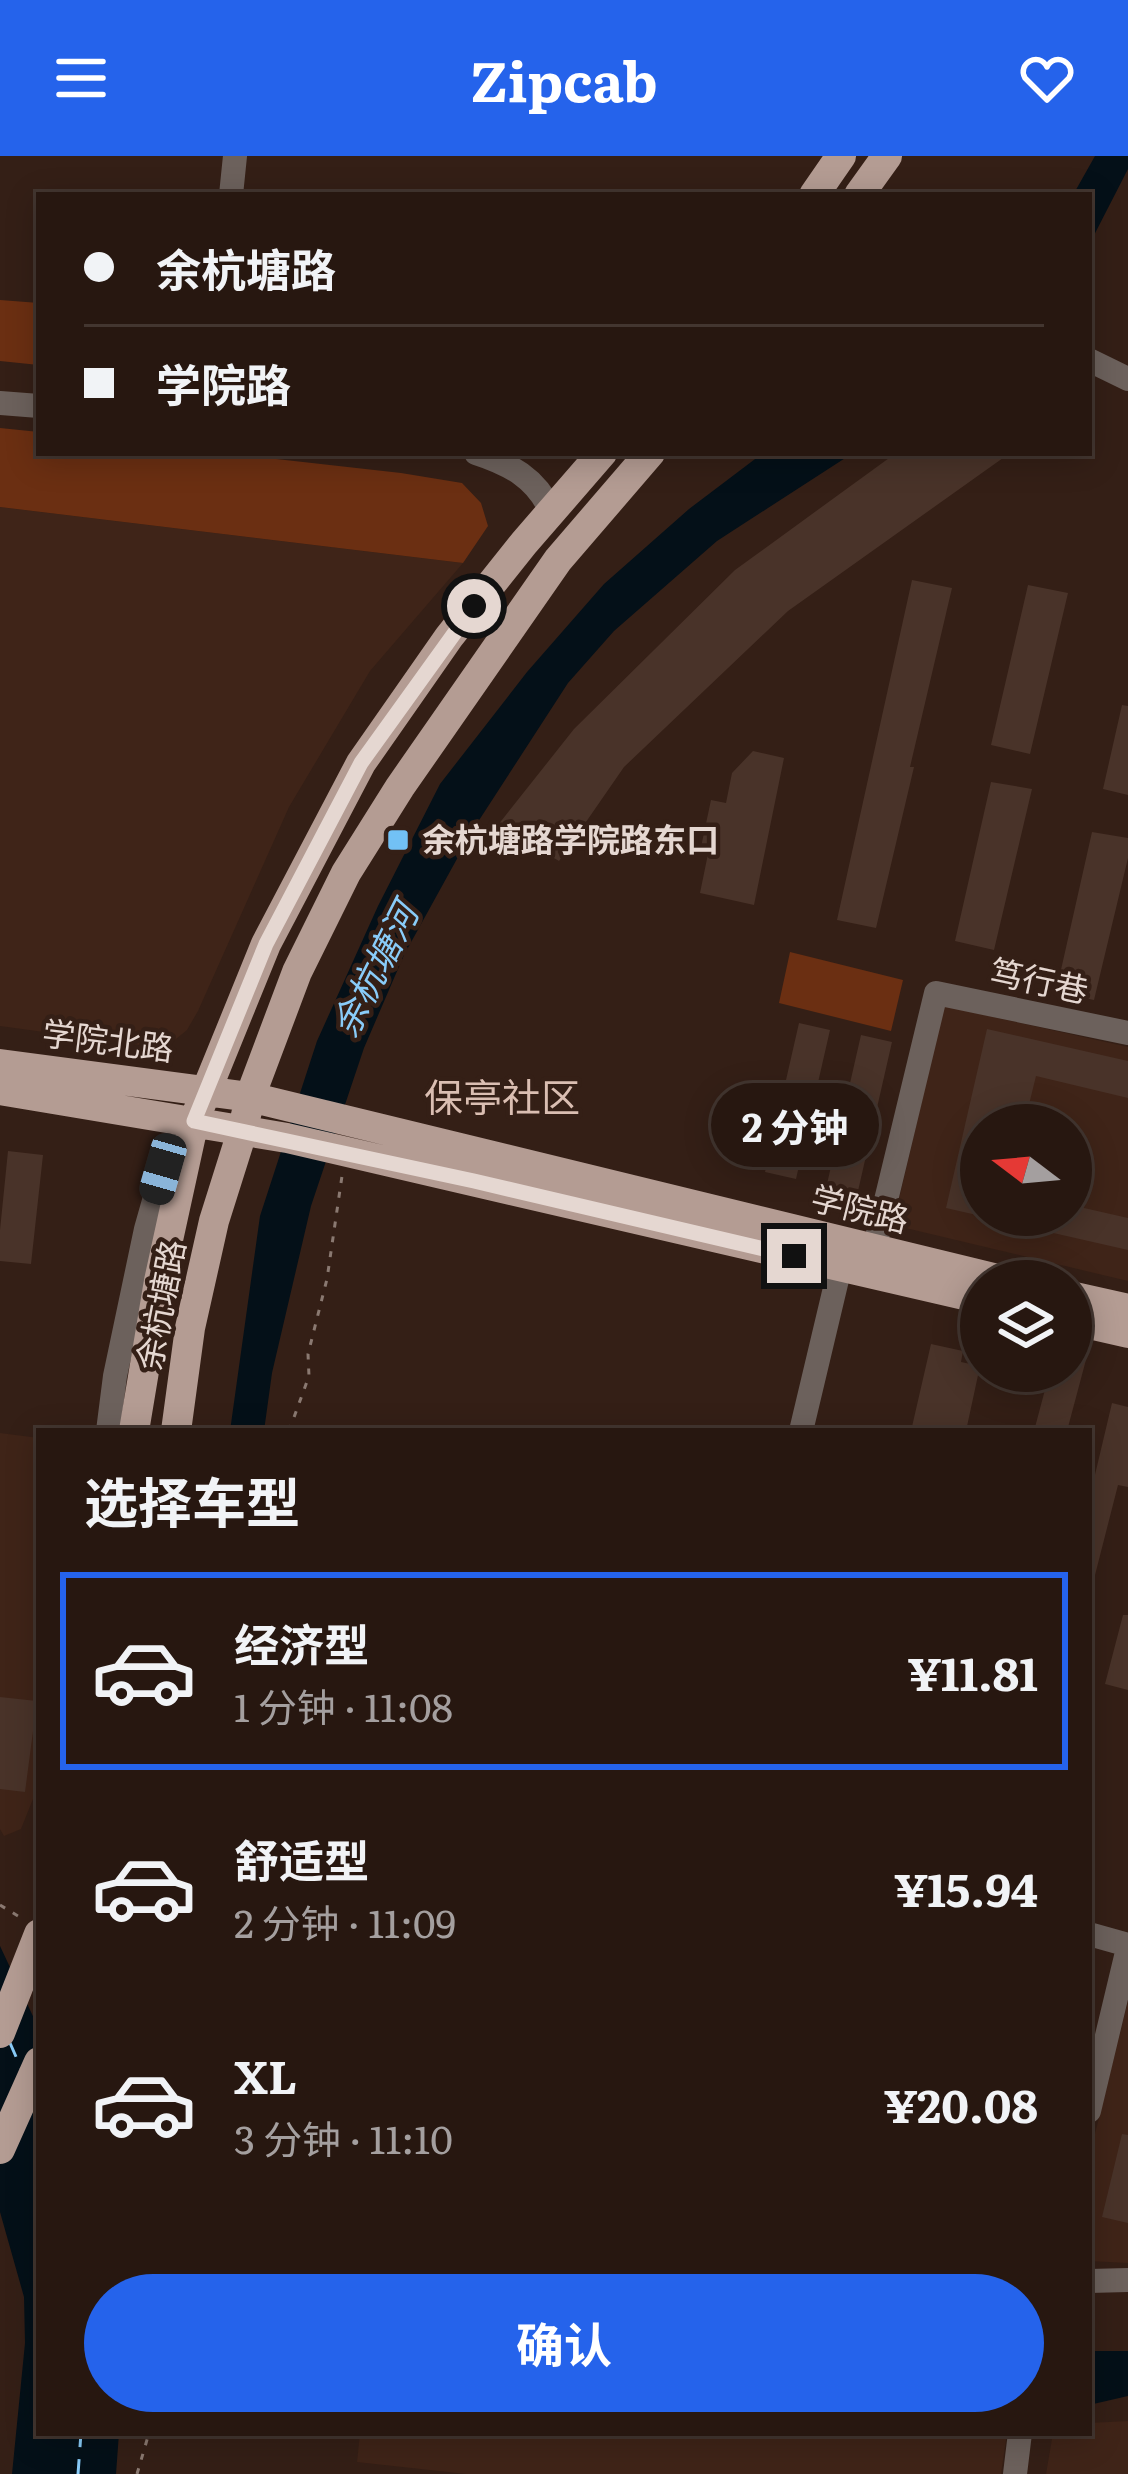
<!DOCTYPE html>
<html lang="zh">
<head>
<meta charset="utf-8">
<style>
	:root { --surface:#271710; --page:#2f2019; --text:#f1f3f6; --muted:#a49f9f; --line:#433630; --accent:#2563eb }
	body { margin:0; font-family:Literata,"Noto Sans SC",serif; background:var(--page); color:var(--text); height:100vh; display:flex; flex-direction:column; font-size:45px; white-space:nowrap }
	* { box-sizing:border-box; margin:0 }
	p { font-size:39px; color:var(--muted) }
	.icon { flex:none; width:66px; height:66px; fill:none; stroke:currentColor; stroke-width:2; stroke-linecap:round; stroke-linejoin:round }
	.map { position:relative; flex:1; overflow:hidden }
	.details { position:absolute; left:36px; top:1272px; width:1056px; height:1008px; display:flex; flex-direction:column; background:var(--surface); border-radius:0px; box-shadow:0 6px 30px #0003,0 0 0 3px var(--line) }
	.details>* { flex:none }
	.top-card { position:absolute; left:36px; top:36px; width:1056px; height:264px; border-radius:0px; box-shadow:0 6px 30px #0003,0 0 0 3px var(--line); display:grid; align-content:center; height:264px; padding:0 48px; background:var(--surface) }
	.needle { width:78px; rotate:286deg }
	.tools { position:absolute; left:960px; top:948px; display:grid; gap:24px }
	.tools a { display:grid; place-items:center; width:132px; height:132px; border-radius:50%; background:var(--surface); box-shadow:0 6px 30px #0003,0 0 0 3px var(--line); font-size:60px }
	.end { position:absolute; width:54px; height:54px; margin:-27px; border:15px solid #e5d7d1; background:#111; box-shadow:0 0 0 6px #111 }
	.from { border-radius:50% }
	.bubble { position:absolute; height:84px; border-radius:42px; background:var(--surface); box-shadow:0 6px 30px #0003,0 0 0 3px var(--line); font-size:39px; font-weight:700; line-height:84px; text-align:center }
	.car { position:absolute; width:36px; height:72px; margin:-36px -18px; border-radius:15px; box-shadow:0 0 9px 3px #0007; background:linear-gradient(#222 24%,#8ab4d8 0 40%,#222 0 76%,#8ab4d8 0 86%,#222 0) }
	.top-card b { display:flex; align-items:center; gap:42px; height:114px; font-size:45px }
	.top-card b+b { border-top:3px solid var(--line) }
	.top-card i { width:30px; height:30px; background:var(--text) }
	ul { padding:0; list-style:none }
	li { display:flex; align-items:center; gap:36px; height:198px; margin:0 24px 18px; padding:0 24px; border:6px solid transparent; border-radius:0px }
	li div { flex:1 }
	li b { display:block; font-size:45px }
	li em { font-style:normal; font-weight:700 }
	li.on { border-color:var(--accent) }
	li>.icon { width:108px; height:108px; stroke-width:1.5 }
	h2 { padding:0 48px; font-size:54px; line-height:144px }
	.button { display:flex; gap:24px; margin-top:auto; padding:24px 48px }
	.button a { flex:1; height:138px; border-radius:72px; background:var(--accent); color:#fff; font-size:48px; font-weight:700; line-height:138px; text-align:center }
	header { display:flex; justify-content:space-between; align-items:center; height:156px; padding:0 48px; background:var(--accent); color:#fff; font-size:54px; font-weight:700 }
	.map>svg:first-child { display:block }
	.built { fill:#3f2418; fill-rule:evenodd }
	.green { fill:#6b2f12 }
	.water { fill:#041018 }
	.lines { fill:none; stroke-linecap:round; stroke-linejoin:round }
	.ferry { stroke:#89ccf9; stroke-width:3; stroke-dasharray:15 12; stroke-linecap:butt }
	.building { fill:#493329 }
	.path { stroke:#8a7971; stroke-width:3; stroke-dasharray:6 9; stroke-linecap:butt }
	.minor { stroke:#6c615c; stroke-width:24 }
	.major { stroke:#b49c93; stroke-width:30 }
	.route { stroke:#e5d7d1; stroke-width:15 }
	.poi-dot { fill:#72c1f5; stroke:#341f16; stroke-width:4.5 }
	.labels { text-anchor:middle; stroke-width:9; stroke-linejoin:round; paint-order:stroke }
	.poi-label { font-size:33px; font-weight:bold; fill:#e5d7d1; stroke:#341f16; text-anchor:start }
	.street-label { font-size:33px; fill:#e5d7d1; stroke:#341f16 }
	.water-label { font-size:36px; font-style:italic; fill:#89ccf9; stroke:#341f16 }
	.quarter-label { font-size:39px; fill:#dabeb2; stroke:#341f16 }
</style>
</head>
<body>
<header><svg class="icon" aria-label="menu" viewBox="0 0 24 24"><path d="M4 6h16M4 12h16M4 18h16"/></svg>Zipcab<svg class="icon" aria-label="heart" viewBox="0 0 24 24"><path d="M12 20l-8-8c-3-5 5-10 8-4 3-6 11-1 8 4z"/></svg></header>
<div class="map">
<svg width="1128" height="2318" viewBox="0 0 1128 2318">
	<rect width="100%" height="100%" fill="#341f16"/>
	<path class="built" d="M0,351L463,407L370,515L289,651L198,855L187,874L171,887L154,891L0,870Z
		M944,850L1128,891V1125L893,1069ZM981,969H1071V1059H981Z
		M0,1277L39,1282V1628L21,1673L4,1680L0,1673Z
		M1128,1845V2107L1089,2105V2002Z
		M1128,2265V2318H1046L1053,2277H1089V2267Z
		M360,2277H1007L1001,2318H466L357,2306Z"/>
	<path class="green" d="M0,144L39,147V209L0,205Z
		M0,272L39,276V297H222L401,317L462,327L481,347L488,370L463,407L0,351Z
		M790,796L903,824L891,875L779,847Z"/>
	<path class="water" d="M1095,0H1128V13L1089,89V39H1073Z
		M763,297H853L717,385L614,475L568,527L474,672L404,799L364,892L311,1050L272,1217L264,1275H230L260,1060L317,885L378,750L440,628L527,516L604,428L689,353Z
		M0,1790L39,1873V2277H119L116,2318H12L25,2187L24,2141L0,2056Z
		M1089,2195H1128V2240L1089,2249Z"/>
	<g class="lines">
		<path class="ferry" d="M10,1887L21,1912
			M34,1949L39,1962
			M78,2318L81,2277"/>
	</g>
	<path class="building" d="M896,297H1010L788,455L624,611L559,705L498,669L574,573L735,414Z
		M912,424L952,432L910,611H914L876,772L837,764Z
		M1028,429L1068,437L1030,598L991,589Z
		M1122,549L1128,550V639L1103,633Z
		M753,595L784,602L754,749L700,737L709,693L701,691L711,644L726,647L732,617Z
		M991,626L1032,633L994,794L955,785Z
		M1092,676L1128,682V702L1094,844L1056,836Z
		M799,867L830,874L796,1023L765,1016Z
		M987,873L1128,905V942L1036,920L1024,969H981V1060L946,1052Z
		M861,879L892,886L858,1035L827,1028Z
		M8,995L43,999L31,1108L0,1105V1074Z
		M1071,1049L1128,1062V1094L1001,1065L1002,1059H1071Z
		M931,1188L963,1195L961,1206L980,1210L966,1275L943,1270L942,1275H911Z
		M1071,1196L1087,1200L1067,1275H1034L1050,1215H1071Z
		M1112,1247L1128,1251V1331L1118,1329L1094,1423L1089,1422V1344Z
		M1123,1459H1128V1534L1105,1528Z
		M0,1541L37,1545L25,1636L0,1633Z
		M1122,1978L1128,1979V2067L1102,2061Z"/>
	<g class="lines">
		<path class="path" d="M289,1275L309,1220L308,1198L327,1123L342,1020
			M0,1749L18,1760
			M137,2318L149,2277"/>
		<path class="minor" d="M231,39L235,0
			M1089,204L1128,223
			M0,247L39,250
			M476,297C510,308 536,322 551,355
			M874,1094L936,837L1128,877
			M108,1275L115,1220L146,1073L163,1013L186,977
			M801,1275L840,1111
			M1089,1778L1128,1789
			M1089,1955L1128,1792
			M1089,2125L1128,2124
			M1015,2318L1020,2277"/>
		<path class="major" d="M814,39L841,0
			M859,39L887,0
			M0,908L250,941L1006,1125
			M0,934L287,982L981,1143
			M1071,1140L1128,1153
			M1071,1164L1128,1177
			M134,1275L159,1125L194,965L266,788L361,607L449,481L524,387L602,297
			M176,1275L190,1172L214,1065L243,973L250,941L297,816L346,717L400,631L558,404L650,297
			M0,1877L39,1778
			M0,1993L39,1906"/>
	</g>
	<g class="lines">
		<path class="route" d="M474,450L361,607L266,788L194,965L474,1025L794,1100"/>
	</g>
	<rect class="poi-dot" x="386" y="672" width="24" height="24" rx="6"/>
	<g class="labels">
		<g class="poi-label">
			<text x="422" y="696">余杭塘路学院路东口</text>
		</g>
		<g class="street-label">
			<text transform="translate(1039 825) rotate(12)" y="12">笃行巷</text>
			<text transform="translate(108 885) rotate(7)" y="12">学院北路</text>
			<text transform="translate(860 1053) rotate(14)" y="12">学院路</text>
			<text transform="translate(161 1149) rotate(-79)" y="12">余杭塘路</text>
		</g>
		<g class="water-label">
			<text transform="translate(375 814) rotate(-63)" y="13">余杭塘河</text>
		</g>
		<g class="quarter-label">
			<text x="502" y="956">保亭社区</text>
		</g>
	</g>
</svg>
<div class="tools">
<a><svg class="needle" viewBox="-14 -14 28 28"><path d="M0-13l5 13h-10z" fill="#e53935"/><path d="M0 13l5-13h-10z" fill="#a49f9f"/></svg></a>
<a><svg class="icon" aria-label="layers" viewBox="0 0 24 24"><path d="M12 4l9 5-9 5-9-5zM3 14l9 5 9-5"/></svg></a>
</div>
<i class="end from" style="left:474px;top:450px"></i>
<i class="end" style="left:794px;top:1100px"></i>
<div class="bubble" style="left:711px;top:927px;width:168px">2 分钟</div>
<i class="car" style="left:163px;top:1013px;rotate:196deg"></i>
<div class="top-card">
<b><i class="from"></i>余杭塘路</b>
<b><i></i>学院路</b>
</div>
<section class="details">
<h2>选择车型</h2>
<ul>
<li class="on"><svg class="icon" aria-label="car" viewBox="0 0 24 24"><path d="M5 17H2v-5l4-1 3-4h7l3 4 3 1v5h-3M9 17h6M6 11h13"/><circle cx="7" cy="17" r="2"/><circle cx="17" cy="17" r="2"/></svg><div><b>经济型</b><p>1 分钟 · 11:08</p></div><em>¥11.81</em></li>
<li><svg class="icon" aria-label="car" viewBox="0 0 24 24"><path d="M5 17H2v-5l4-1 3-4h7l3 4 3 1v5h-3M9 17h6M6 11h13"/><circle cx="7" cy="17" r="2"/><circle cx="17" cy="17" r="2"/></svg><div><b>舒适型</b><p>2 分钟 · 11:09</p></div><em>¥15.94</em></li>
<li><svg class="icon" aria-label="car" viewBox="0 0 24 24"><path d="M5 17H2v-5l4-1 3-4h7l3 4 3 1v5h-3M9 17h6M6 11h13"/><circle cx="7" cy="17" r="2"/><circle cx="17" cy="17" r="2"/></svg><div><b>XL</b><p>3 分钟 · 11:10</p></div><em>¥20.08</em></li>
</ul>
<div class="button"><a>确认</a></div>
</section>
</div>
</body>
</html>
